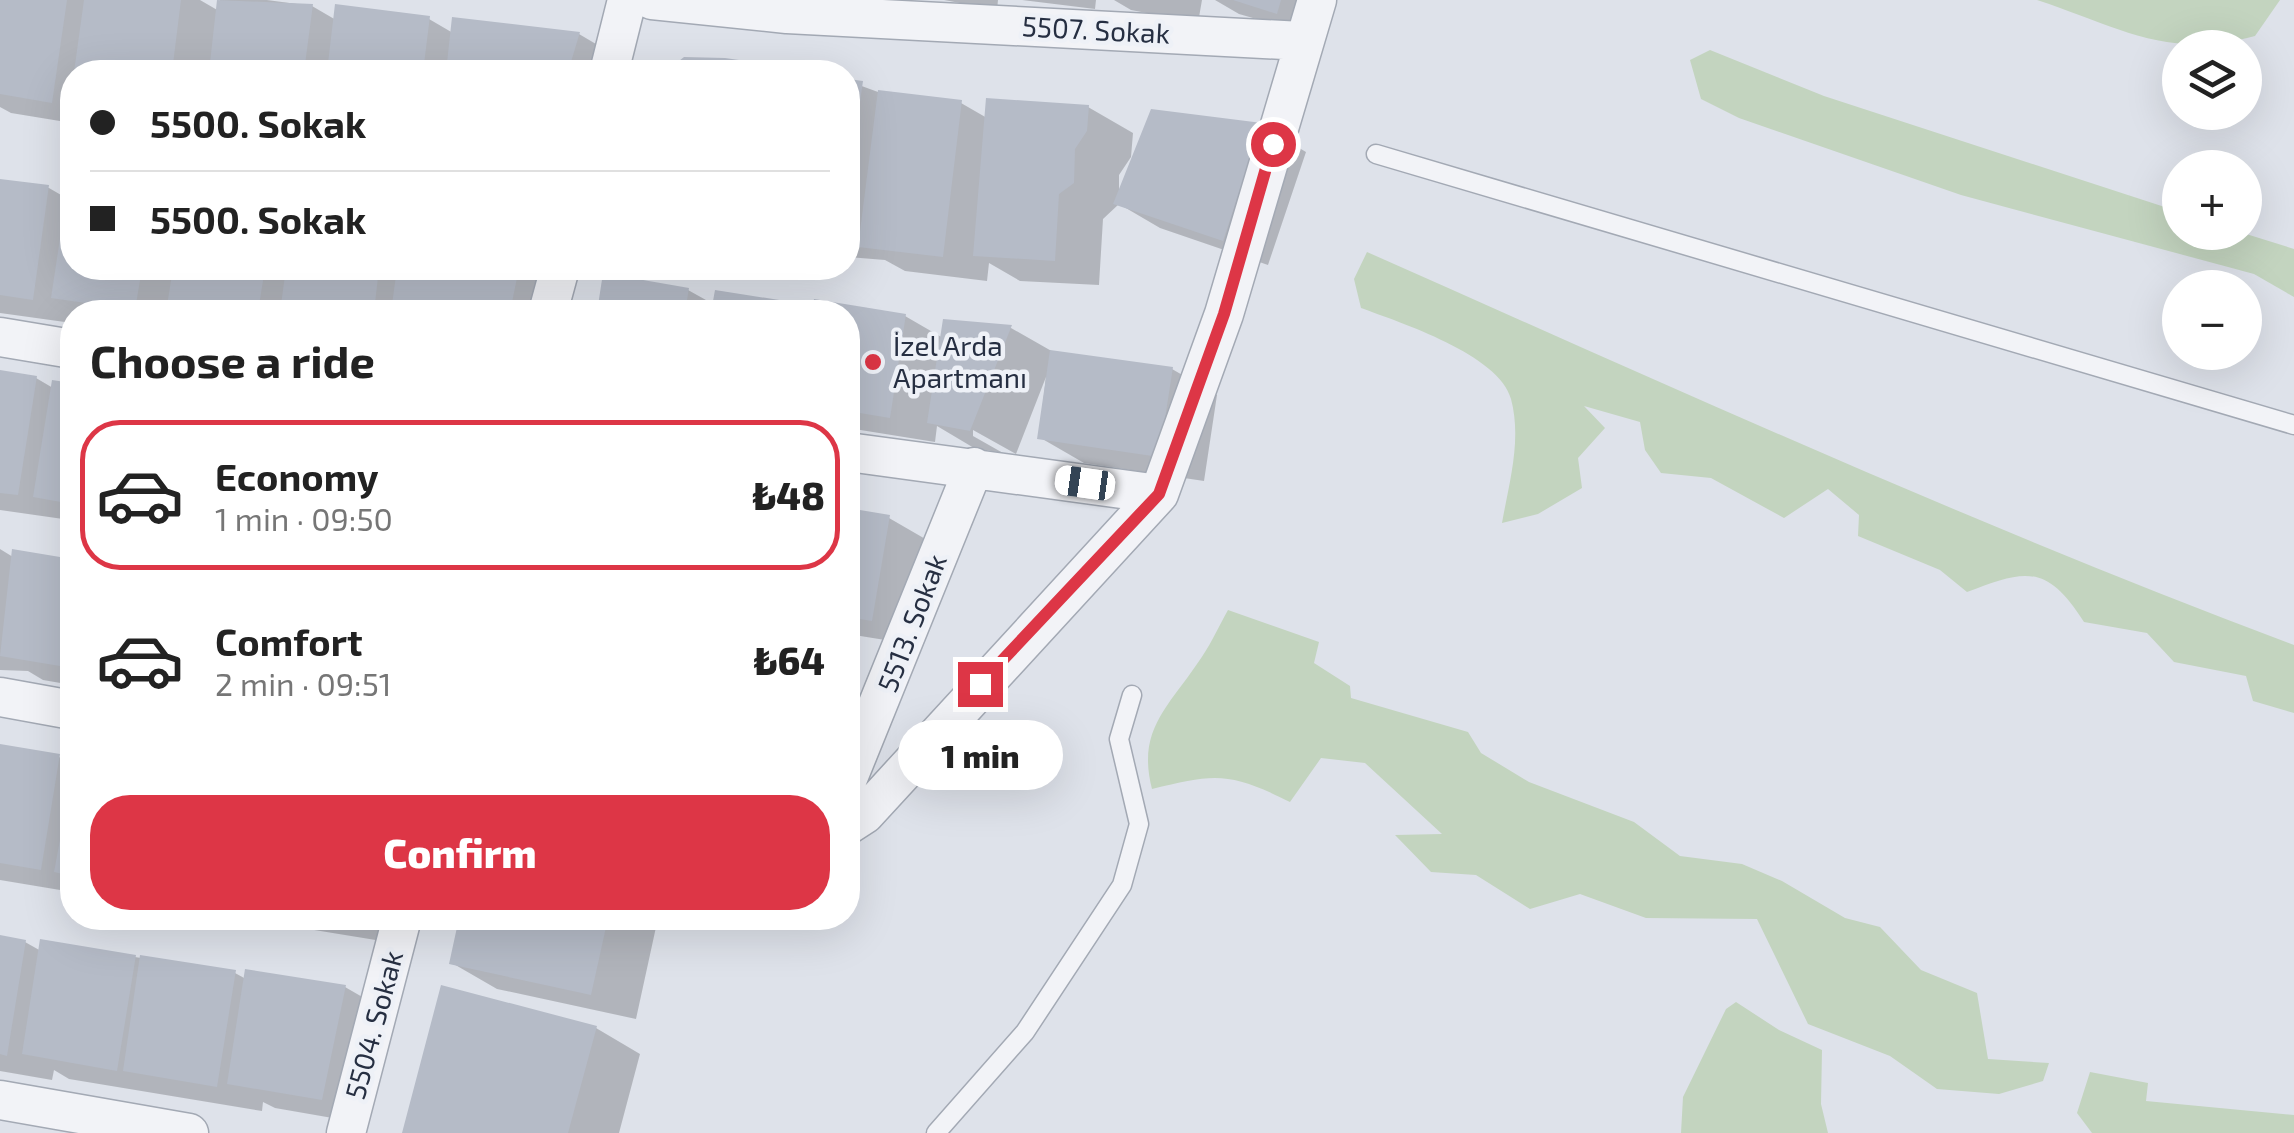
<!DOCTYPE html>
<html lang="en">
<head>
<meta charset="utf-8">
<style>
	:root { --surface:#fff; --page:#f6f6f6; --text:#222; --muted:#767676; --line:#e0e0e0; --accent:#dd3646 }
	body { margin:0; font-family:"Exo 2",sans-serif; background:var(--page); color:var(--text); height:100vh; display:flex; flex-direction:column; font-size:38px; white-space:nowrap }
	* { box-sizing:border-box; margin:0 }
	p { font-size:32px; color:var(--muted) }
	.icon { flex:none; width:55px; height:55px; fill:none; stroke:currentColor; stroke-width:2; stroke-linecap:round; stroke-linejoin:round }
	.map { position:relative; flex:1; overflow:hidden }
	.details { position:absolute; left:60px; top:300px; width:800px; height:630px; display:flex; flex-direction:column; background:var(--surface); border-radius:40px; box-shadow:0 10px 40px #0002 }
	.details>* { flex:none }
	.banner { position:absolute; left:60px; top:60px; width:800px; height:220px; border-radius:40px; box-shadow:0 10px 40px #0002; display:grid; align-content:center; height:220px; padding:0 30px; background:var(--surface) }
	.tools { position:absolute; left:2162px; top:30px; display:grid; gap:20px }
	.tools a { display:grid; place-items:center; width:100px; height:100px; border-radius:50%; background:var(--surface); box-shadow:0 10px 40px #0002; font-size:50px }
	.end { position:absolute; width:45px; height:45px; margin:-22px; border:12px solid #dd3646; background:#fff; box-shadow:0 0 0 5px #fff }
	.from { border-radius:50% }
	.bubble { position:absolute; height:70px; border-radius:35px; background:var(--surface); box-shadow:0 10px 40px #0002; font-size:32px; font-weight:800; line-height:70px; text-align:center }
	.car { position:absolute; width:30px; height:60px; margin:-30px -15px; border-radius:12px; box-shadow:0 0 8px 2px #0007; background:linear-gradient(#fff 24%,#345 0 40%,#fff 0 76%,#345 0 86%,#fff 0) }
	.banner b { display:flex; align-items:center; gap:35px; height:95px; font-size:38px }
	.banner b+b { border-top:2px solid var(--line) }
	.banner i { width:25px; height:25px; background:var(--text) }
	ul { padding:0; list-style:none }
	li { display:flex; align-items:center; gap:30px; height:150px; margin:0 20px 15px; padding:0 10px; border:5px solid transparent; border-radius:40px }
	li div { flex:1 }
	li b { display:block; font-size:38px }
	li em { font-style:normal; font-weight:800 }
	li.active { border-color:var(--accent) }
	li>.icon { width:90px; height:90px; stroke-width:1.5 }
	h2 { padding:0 30px; font-size:45px; line-height:120px }
	.action { display:flex; gap:20px; margin-top:auto; padding:20px 30px }
	.action a { flex:1; height:115px; border-radius:40px; background:var(--accent); color:#fff; font-size:40px; font-weight:800; line-height:115px; text-align:center }
	.map>svg:first-child { display:block }
	.green { fill:#c3d4bf }
	.shadow { fill:#0003 }
	.building { fill:#b5bbc7 }
	.lines { fill:none; stroke-linecap:round; stroke-linejoin:round }
	.service-casing { stroke:#a3a9b4; stroke-width:21 }
	.minor-casing { stroke:#a3a9b4; stroke-width:41 }
	.service { stroke:#f2f3f7; stroke-width:18 }
	.minor { stroke:#f2f3f7; stroke-width:38 }
	.route { stroke:#dd3646; stroke-width:12 }
	.poi-dot { fill:#dd3646; stroke:#eef1f7; stroke-width:4 }
	.labels { text-anchor:middle; stroke-width:9; stroke-linejoin:round; paint-order:stroke }
	.street-label { font-size:28px; fill:#262f42; stroke:#eef1f7 }
	.poi-label { font-size:28px; fill:#262f42; stroke:#eef1f7; text-anchor:start }
</style>
</head>
<body>
<div class="map">
<svg width="2294" height="1133" viewBox="0 0 2294 1133">
	<rect width="100%" height="100%" fill="#dee2ea"/>
	<path class="green" d="M2037,0H2280L2255,36C2167,60 2119,27 2037,0Z
		M1710,50L1824,96L2180,212V232L2243,233L2294,249V297L2254,274L1961,195L1739,118L1701,99L1690,60Z
		M1367,252C1674,388 1979,527 2294,645V713L2253,701L2246,676L2174,662L2147,633L2084,622C2047,564 2026,569 1967,592L1940,570L1858,536L1859,515L1828,489L1784,518L1711,478L1661,473L1645,450L1640,422L1584,406L1605,428L1578,458L1582,488L1538,514L1502,523C1509,483 1522,440 1511,399C1500,355 1399,322 1361,308L1354,279Z
		M1228,610L1319,642L1314,663L1350,686L1351,698L1468,732L1481,753L1529,782L1634,822L1680,856L1742,864L1782,881L1845,918L1880,927L1921,970L1977,993L1988,1059L2049,1063L2043,1081L1999,1094L1937,1089L1890,1056L1808,1024L1757,919L1646,918L1580,894L1530,909L1476,875L1431,872L1395,835L1442,834L1365,763L1321,758L1290,802C1230,772 1216,773 1152,789C1137,731 1167,708 1197,664C1209,648 1218,628 1228,610Z
		M1736,1002L1779,1030L1822,1050L1821,1104L1828,1133H1681L1683,1097L1726,1009Z
		M2090,1072L2148,1083L2146,1101L2294,1115V1133H2092L2077,1113Z"/>
	<path class="shadow" d="M0,0H200L219,11L220,0H267L312,6L336,20L429,19L453,33L579,34L623,60L620,72H72V123L11,113L0,107Z
		M944,0H998L997,10Z
		M1022,0H1096L1095,9Z
		M1114,0H1202L1198,23L1131,10Z
		M1215,0H1333L1322,38L1239,14Z
		M685,59L759,66L771,72H669Z
		M848,81L878,92L961,103L987,118L1088,107L1133,133L1131,157L1119,175V196L1262,126L1306,152L1268,265L1160,228L1119,204L1103,219L1099,285L1020,281L989,263L987,281L905,271L885,260L848,257Z
		M0,181L49,188L68,199L72,182V268H567L559,312L79,311L72,312V323L0,313Z
		M605,276L688,290L715,305H791L805,312H599Z
		M816,302L905,316L943,338L945,322L1011,328L1055,353L1172,369L1217,395L1204,481L1084,463L1039,437L1046,377L1016,454L973,430V436L1003,453L974,448L937,426L935,442L848,428V312H814Z
		M0,372L36,378L53,388L54,383L72,385V517L64,512L63,519L0,510Z
		M848,510L889,518L934,544L916,645L848,634Z
		M0,549L13,557L14,552L72,562V685L43,680L28,671L0,670Z
		M0,747L59,757L72,764V892L0,880Z
		M284,918H401L394,943L302,928Z
		M462,918H658L636,1019L497,989L452,963Z
		M0,938L25,942L41,951L135,957L235,973L246,979L345,987L390,1013L367,1124L275,1108L263,1102L262,1111L69,1079L54,1070L52,1080L0,1071Z
		M596,1028L640,1054L619,1133H405Z"/>
	<path class="building" d="M0,0H67L52,103L0,94Z
		M84,0H181L172,72H74Z
		M217,0L313,4L304,72H209Z
		M1233,0H1281L1277,14Z
		M335,4L430,16L423,72H327Z
		M452,17L580,32L568,72H446Z
		M684,57L725,58L760,63L759,72H665Z
		M848,79L863,81L850,173H848Z
		M878,90L962,100L943,257L858,247Z
		M986,98L1089,105L1087,131L1075,149L1074,183L1059,194L1055,261L973,256Z
		M1151,109L1262,123L1223,241L1113,204Z
		M0,179L49,185L33,300L0,295Z
		M69,179L72,180V268H142L135,310L51,298Z
		M173,268H265L258,312H166Z
		M286,268H379L374,312H280Z
		M397,268H519L510,312H391Z
		M603,273L689,288L685,312H597Z
		M715,290L792,302L791,312H711Z
		M814,299L906,314L890,418L848,411V312H812Z
		M943,319L1012,325L970,431L927,423Z
		M1050,350L1173,367L1159,457L1037,439Z
		M0,370L37,376L18,495L0,493Z
		M52,380L72,383V504L33,497Z
		M848,508L890,515L872,621L848,617Z
		M12,549L72,559V668L0,656Z
		M0,744L60,754L41,870L0,863Z
		M71,781H72V876L54,872Z
		M459,918H608L591,995L449,964Z
		M0,935L26,940L7,1056L0,1054Z
		M40,939L136,955L117,1071L22,1054Z
		M140,955L236,970L217,1087L123,1071Z
		M245,969L346,985L322,1100L227,1084Z
		M441,985L597,1026L568,1133H402Z"/>
	<g class="lines">
		<defs>
			<path id="service" d="M1376,154L2294,425
				M936,1133L1025,1032L1122,885L1139,824L1119,739L1132,695"/>
			<path id="minor" d="M652,0L787,14L1302,41
				M609,72L627,0
				M548,312L560,268
				M0,337L72,349
				M848,452L1159,494
				M0,697L72,710
				M848,778L974,467
				M848,825L865,814L1159,494L1224,314L1317,0
				M0,1100L189,1133
				M346,1133L402,918"/>
		</defs>
		<use href="#service" class="service-casing"/>
		<use href="#minor" class="minor-casing"/>
		<use href="#service" class="service"/>
		<use href="#minor" class="minor"/>
	</g>
	<g class="lines">
		<path class="route" d="M980,684L1159,494L1224,314L1273,144"/>
	</g>
	<circle class="poi-dot" cx="873" cy="362" r="10"/>
	<g class="labels">
		<g class="street-label">
			<text transform="translate(1096 30) rotate(3)" y="10">5507. Sokak</text>
			<text transform="translate(912 623) rotate(-69)" y="10">5513. Sokak</text>
			<text transform="translate(374 1025) rotate(-75)" y="10">5504. Sokak</text>
		</g>
		<g class="poi-label">
			<text x="893" y="356">İzel Arda<tspan x="893" dy="32">Apartmanı</tspan></text>
		</g>
	</g>
</svg>
<div class="tools">
<a><svg class="icon" aria-label="layers" viewBox="0 0 24 24"><path d="M12 4l9 5-9 5-9-5zM3 14l9 5 9-5"/></svg></a>
<a>+</a>
<a>−</a>
</div>
<i class="end from" style="left:1273px;top:144px"></i>
<i class="end" style="left:980px;top:684px"></i>
<div class="bubble" style="left:898px;top:720px;width:165px">1 min</div>
<i class="car" style="left:1085px;top:483px;rotate:278deg"></i>
<div class="banner">
<b><i class="from"></i>5500. Sokak</b>
<b><i></i>5500. Sokak</b>
</div>
<section class="details">
<h2>Choose a ride</h2>
<ul>
<li class="active"><svg class="icon" aria-label="car" viewBox="0 0 24 24"><path d="M5 17H2v-5l4-1 3-4h7l3 4 3 1v5h-3M9 17h6M6 11h13"/><circle cx="7" cy="17" r="2"/><circle cx="17" cy="17" r="2"/></svg><div><b>Economy</b><p>1 min · 09:50</p></div><em>₺48</em></li>
<li><svg class="icon" aria-label="car" viewBox="0 0 24 24"><path d="M5 17H2v-5l4-1 3-4h7l3 4 3 1v5h-3M9 17h6M6 11h13"/><circle cx="7" cy="17" r="2"/><circle cx="17" cy="17" r="2"/></svg><div><b>Comfort</b><p>2 min · 09:51</p></div><em>₺64</em></li>
</ul>
<div class="action"><a>Confirm</a></div>
</section>
</div>
</body>
</html>
